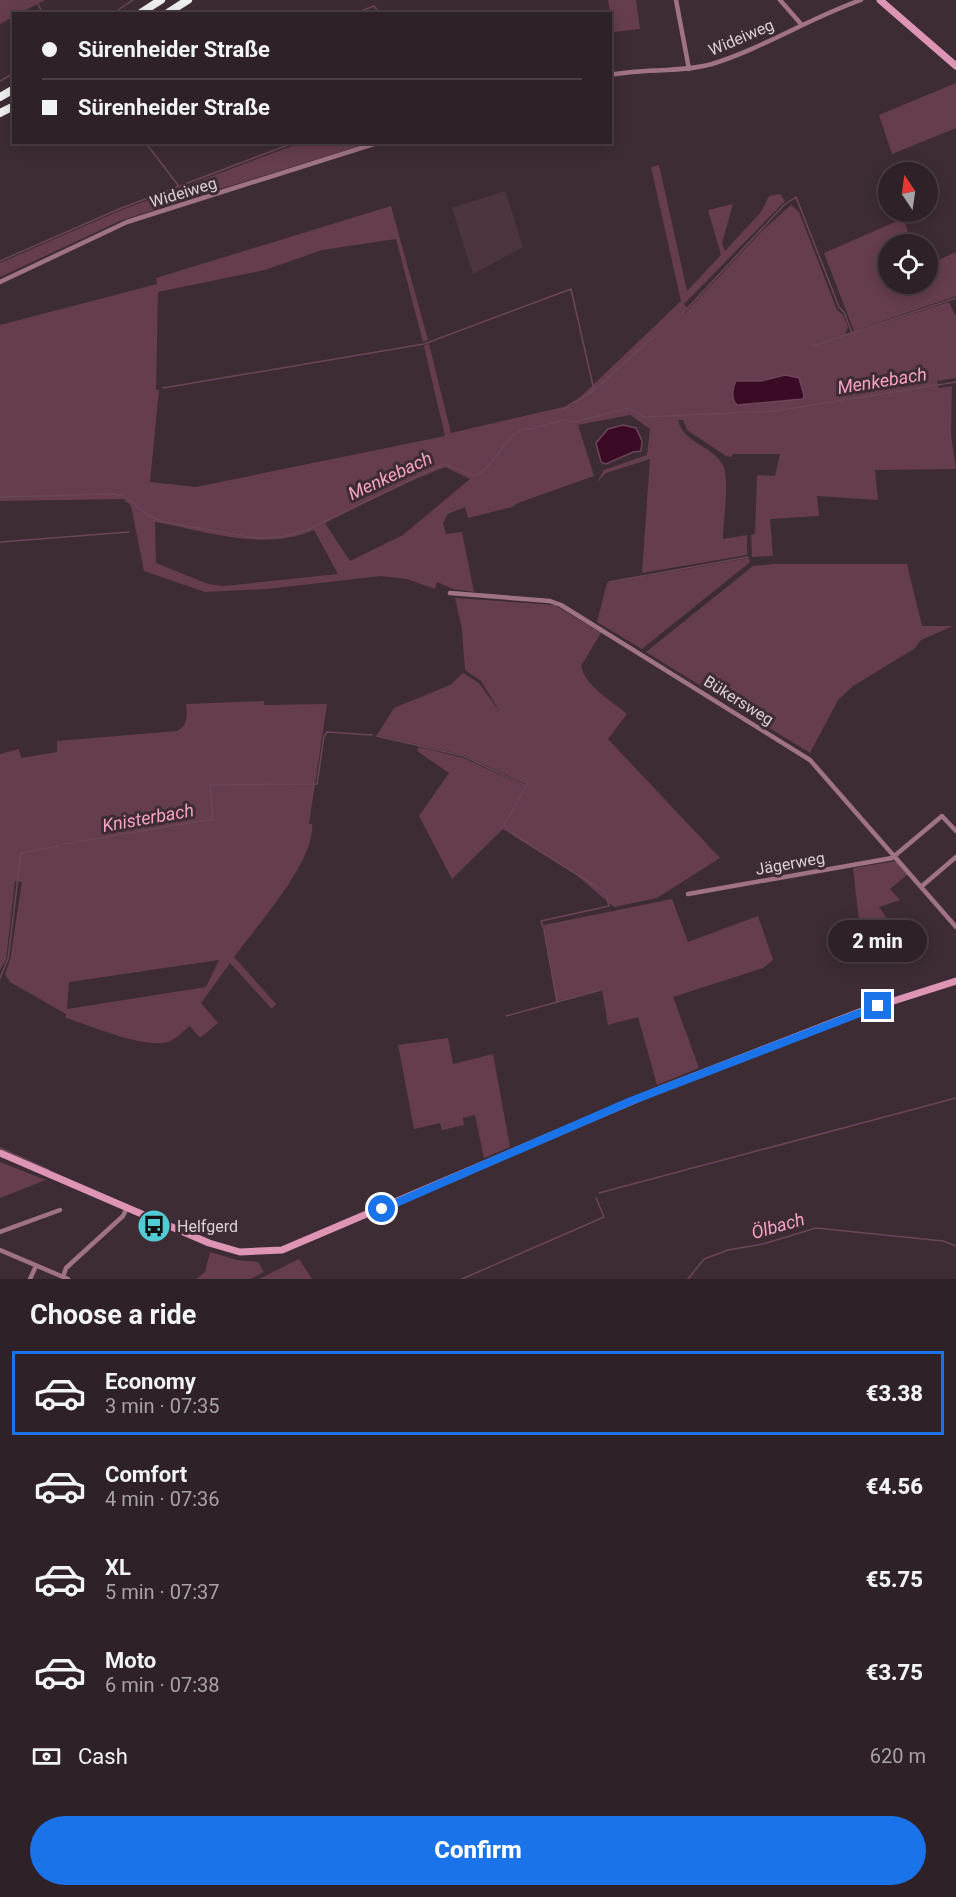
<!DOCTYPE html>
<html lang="en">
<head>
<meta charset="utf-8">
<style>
	:root { --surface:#2e2127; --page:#36292f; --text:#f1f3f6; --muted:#a7a3a7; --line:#493e44; --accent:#1a73e8 }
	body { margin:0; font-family:Roboto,sans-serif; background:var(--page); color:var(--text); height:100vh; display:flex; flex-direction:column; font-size:22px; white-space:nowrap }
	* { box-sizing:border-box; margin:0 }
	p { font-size:20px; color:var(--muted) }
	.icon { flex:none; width:33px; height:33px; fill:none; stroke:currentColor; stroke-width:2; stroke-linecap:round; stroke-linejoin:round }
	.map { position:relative; height:1279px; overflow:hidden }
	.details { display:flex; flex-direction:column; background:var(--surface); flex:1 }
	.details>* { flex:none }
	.hud { position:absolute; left:12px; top:12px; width:600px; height:132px; border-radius:0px; box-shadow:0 3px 15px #0003,0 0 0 2px var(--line); display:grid; align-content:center; height:132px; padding:0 30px; background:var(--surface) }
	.needle { width:39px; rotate:347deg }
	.controls { position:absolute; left:878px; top:162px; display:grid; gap:12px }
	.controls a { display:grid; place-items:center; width:60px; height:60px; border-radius:50%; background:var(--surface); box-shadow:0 3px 15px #0003,0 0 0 2px var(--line); font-size:30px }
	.end { position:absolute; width:27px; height:27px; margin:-14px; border:8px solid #1a73e8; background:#fff; box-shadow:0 0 0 3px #fff }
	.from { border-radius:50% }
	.bubble { position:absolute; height:42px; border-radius:21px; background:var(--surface); box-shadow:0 3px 15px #0003,0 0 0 2px var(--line); font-size:20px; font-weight:800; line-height:42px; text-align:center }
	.hud b { display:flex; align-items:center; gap:21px; height:57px; font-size:22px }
	.hud b+b { border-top:2px solid var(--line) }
	.hud i { width:15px; height:15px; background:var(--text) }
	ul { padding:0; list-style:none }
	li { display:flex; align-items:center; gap:18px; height:84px; margin:0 12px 9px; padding:0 18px; border:3px solid transparent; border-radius:0px }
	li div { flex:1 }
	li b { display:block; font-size:22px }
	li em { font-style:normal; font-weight:800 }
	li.active { border-color:var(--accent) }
	li>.icon { width:54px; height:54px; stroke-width:1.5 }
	h2 { padding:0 30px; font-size:27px; line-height:72px }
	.pay { display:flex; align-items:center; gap:15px; height:66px; padding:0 30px; font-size:22px }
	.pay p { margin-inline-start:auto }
	.cta { display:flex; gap:12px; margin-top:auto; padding:12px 30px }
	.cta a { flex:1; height:69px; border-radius:36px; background:var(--accent); color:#fff; font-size:24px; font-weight:800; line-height:69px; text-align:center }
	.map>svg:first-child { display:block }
	.built { fill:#4d353f }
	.green { fill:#653d4f; fill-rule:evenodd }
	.water { fill:#3b0a25; stroke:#6b455a; stroke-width:1.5 }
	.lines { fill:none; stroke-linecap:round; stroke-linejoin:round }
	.stream { stroke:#6b455a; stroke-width:1.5 }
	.minor { stroke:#a07286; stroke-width:4.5 }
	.secondary { stroke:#de95b5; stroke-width:7 }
	.motorway { stroke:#f0f0f0; stroke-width:8 }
	.route { stroke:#1a73e8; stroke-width:8 }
	.labels { text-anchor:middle; stroke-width:6; stroke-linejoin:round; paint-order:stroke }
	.street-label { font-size:16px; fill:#dcd0d5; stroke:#3e2c34 }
	.poi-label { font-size:16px; fill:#dcd0d5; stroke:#3e2c34; text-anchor:start }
	.water-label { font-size:18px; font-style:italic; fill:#f7a1c7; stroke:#3e2c34 }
</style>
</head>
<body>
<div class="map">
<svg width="956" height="1279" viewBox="0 0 956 1279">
	<rect width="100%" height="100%" fill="#3e2c34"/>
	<path class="built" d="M505,191L523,247L473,274L452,208Z"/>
	<path class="green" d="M0,0H45L20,13L14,14L13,17L0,24Z
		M608,0H636L640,29L614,32Z
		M956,83V128L892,154L879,115Z
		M300,143H368L122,220L0,277V263L119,211Z
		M659,165L687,291L721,255L708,210L733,204L722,243L725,251L761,212L769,196L780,194L785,201L684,304L687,308L683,315L761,232L791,205L799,212L837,310L843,315L848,327L845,334L805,348L949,302L956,317V378L937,381L939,388L952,386L951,435L956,469L875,470L878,500L817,496L819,516L770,519L773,556L752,557L751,535L755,534L757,475L775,476L780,454H733L731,457L726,456L687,430L683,420H678C684,444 712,445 723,465C730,478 723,522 723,539L747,535V555L642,573L650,459L606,473L597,482L604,470L647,455L650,429L630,415L578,425L594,476L518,503L512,507L468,518L465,507L448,514L443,523L446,534L462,532L474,592L453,589L437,582L435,589L407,579L381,576L267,589L205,592L144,571L131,506L124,499L0,501V325L157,284L156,278L391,206L428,340L423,342L396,239L322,250L265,270L158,292L156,390H159L150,482L196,487L445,436L424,346L429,344L451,433L572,405L681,301L651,167ZM445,467L470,479L403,535L350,561L325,523L401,485ZM155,522C207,531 263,552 314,530L338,574L224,586L208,584L156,563Z
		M904,218L911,244H888V284H927V265L956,252V296L854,331L824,253Z
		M749,558L750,562L642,649L597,622L607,583Z
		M774,564H907L922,626H953L921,640L914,649L853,686L838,700L810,753L646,652L753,566Z
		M455,598L555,605L601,633L581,666C586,687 612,701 627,714L608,739L720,858L657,898L614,907L573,872L503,829L452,879L419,816L449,773L417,751L419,747L464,758L524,786L525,784L464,755L377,735L394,708L450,685L463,673L479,683L502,715L481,681L465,670L462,629Z
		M264,701V705L327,704L309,824H312C316,860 256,927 234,957L276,1004L272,1009L230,963L201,1003L218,1023L200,1038L190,1026C183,1031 176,1040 167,1042C146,1049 88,1025 66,1018V1014L10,982L5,974L10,960L22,882L15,881L6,960L0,970V754L19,749L21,758L57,752V741L177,731C188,725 187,716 186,704ZM219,960L206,987L67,1009L69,982Z
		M896,861L908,874L890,889L900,900L879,907L894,928L861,938L853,868Z
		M672,899L688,942L758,916L773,960L763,968L673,997L699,1068L657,1085L638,1017L608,1025L602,990L557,1001L544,925Z
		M448,1038L453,1064L493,1054L510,1147L484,1158L475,1115L463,1118L464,1125L442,1130L440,1123L414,1129L398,1045Z
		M0,1162L46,1180L0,1198Z
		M210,1252L237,1260L258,1262L264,1272L250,1279H196L205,1272Z
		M299,1259L312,1279H259Z"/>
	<path class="water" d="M785,375L799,378L804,395L803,399L737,405C731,399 732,388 736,381H761Z
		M623,425L636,428L642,441L641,451L633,452L606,464L601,462L596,443L608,429Z"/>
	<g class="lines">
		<path class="stream" d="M38,4L43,14
			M112,14L133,0
			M353,14L374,6L380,14
			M610,70L614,71
			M0,81L14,73
			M145,142L178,185
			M0,261L119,209L296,142
			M683,313L784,205L796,197L839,307L844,312L852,333
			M812,346L956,298
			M163,388L424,344L571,289L594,390
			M563,409L594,390L653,337
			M0,497L114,494L124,496L149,516L164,522L256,538L280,537L307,530L444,464L475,476C495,467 502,439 523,429H531L564,420L574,422L629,408L644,417L775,411L956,382
			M0,542L129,532
			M609,582L748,557
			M377,736L464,756L526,786L504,825L514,835L605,892L609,906L541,921L544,929
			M64,844L213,819L210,785L317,784L324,736L327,732L372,735
			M0,978L8,959L21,853L58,846
			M557,1002L601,990
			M506,1016L557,1002L544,930
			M0,1148L49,1170
			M599,1193L956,1098
			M462,1279L604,1217L596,1198
			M688,1279L704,1259L728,1250L763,1244L816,1228L943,1241L956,1246"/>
		<path class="minor" d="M676,0L689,69
			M780,0L801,24
			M610,75C644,68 679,73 712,64C761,49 810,18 861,0
			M0,282L127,222L380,142
			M450,593L550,601L561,605L810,760L956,927
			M922,886L956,857
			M688,894L892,858L942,816L956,831
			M0,1232L60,1210
			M0,1250L68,1279
			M63,1277L66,1268L123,1216L127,1208
			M30,1279L36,1266"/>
		<path class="secondary" d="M880,0L956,66
			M0,1153L209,1243L240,1252L282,1250L656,1091L862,1011L956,981"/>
		<path class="motorway" d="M139,14L161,0
			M166,14L188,0
			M0,97L14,89
			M0,113L14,106"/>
	</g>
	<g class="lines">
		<path class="route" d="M382,1209L631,1101L878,1006"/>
	</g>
	<defs>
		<symbol id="bus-disc" viewBox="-11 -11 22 22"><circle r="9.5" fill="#51ccd5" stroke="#3e2c34"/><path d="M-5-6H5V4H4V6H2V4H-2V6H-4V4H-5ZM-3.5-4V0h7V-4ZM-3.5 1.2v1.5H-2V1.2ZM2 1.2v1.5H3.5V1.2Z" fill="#111"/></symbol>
	</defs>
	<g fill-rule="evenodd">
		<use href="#bus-disc" x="135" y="1207" width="38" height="38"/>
	</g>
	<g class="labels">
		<g class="street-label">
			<text transform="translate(741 37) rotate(-23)" y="6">Wideiweg</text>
			<text transform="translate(183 192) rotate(-17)" y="6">Wideiweg</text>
			<text transform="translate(739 700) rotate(32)" y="6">Bükersweg</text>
			<text transform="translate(790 863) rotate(-10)" y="6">Jägerweg</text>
		</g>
		<g class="poi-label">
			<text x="177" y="1232">Helfgerd</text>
		</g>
		<g class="water-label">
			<text transform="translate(882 381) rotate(-9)" y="6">Menkebach</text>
			<text transform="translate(390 476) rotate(-25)" y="6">Menkebach</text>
			<text transform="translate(148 818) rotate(-10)" y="6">Knisterbach</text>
			<text transform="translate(778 1226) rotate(-16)" y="6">Ölbach</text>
		</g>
	</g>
</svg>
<div class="controls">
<a><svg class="needle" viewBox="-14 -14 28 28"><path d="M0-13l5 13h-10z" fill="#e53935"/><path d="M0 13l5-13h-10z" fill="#a7a3a7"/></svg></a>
<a><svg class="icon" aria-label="locate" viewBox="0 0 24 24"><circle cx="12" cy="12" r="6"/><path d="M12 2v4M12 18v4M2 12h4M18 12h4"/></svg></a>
</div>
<i class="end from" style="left:382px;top:1209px"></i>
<i class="end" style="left:878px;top:1006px"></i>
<div class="bubble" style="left:828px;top:920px;width:99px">2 min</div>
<div class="hud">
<b><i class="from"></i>Sürenheider Straße</b>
<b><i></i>Sürenheider Straße</b>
</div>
</div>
<section class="details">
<h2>Choose a ride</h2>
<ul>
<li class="active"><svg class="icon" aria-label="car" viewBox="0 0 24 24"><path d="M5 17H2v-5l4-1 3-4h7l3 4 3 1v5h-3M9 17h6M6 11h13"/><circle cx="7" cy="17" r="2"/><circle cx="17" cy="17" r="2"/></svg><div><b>Economy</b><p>3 min · 07:35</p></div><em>€3.38</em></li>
<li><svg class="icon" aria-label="car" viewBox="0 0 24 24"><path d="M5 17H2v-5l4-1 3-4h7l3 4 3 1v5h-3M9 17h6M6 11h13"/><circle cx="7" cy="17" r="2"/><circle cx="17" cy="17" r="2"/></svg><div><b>Comfort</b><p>4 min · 07:36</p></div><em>€4.56</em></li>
<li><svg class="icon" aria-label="car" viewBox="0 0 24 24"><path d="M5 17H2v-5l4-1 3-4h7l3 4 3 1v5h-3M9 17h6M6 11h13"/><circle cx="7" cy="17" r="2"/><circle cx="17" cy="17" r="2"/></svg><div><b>XL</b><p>5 min · 07:37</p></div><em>€5.75</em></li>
<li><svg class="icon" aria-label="car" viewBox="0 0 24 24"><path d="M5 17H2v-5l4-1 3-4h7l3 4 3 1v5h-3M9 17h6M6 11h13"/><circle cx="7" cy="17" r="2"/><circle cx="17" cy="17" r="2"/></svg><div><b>Moto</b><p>6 min · 07:38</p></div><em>€3.75</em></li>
</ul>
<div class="pay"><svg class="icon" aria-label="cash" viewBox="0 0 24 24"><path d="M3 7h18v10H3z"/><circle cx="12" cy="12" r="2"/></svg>Cash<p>620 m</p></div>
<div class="cta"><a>Confirm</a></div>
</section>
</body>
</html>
